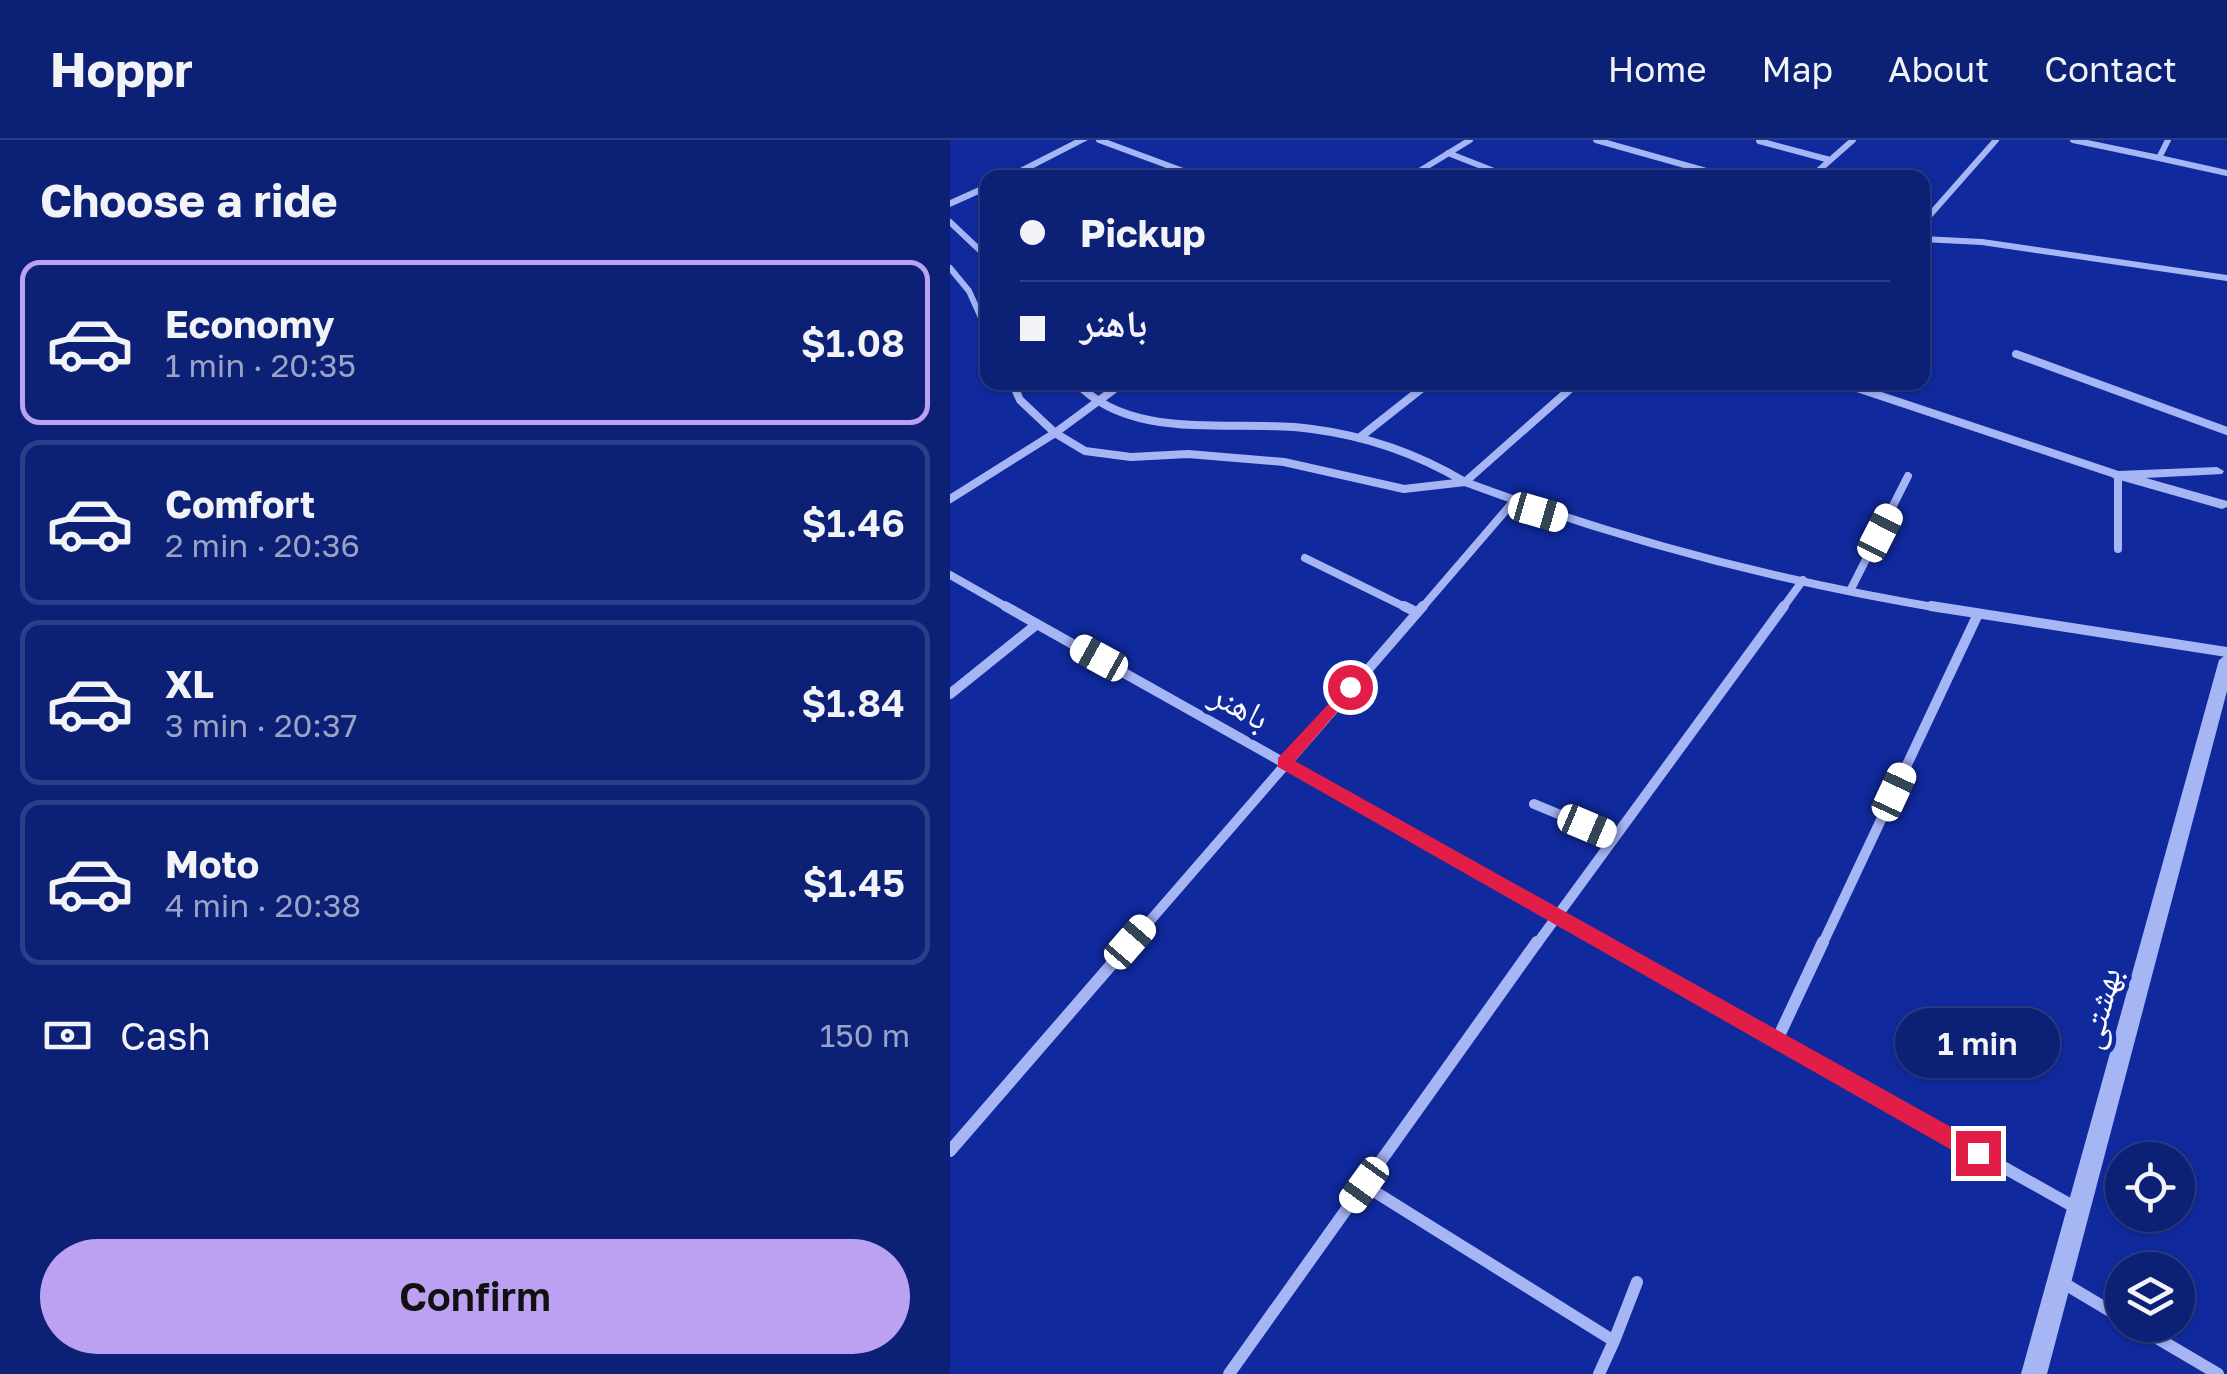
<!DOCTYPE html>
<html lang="en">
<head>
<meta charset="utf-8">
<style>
	:root { --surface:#0c2076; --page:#1a2d7e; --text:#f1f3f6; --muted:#9aa3c5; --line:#2c3e88; --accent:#bca0f2 }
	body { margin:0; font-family:"Golos Text","Noto Naskh Arabic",sans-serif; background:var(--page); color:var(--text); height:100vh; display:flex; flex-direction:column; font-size:38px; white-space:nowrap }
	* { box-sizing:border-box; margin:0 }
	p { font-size:32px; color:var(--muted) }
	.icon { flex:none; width:55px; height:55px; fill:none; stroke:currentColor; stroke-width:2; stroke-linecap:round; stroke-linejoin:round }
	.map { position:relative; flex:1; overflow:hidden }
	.drawer { display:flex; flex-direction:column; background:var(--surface); width:950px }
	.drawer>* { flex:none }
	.guide { position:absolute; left:30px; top:30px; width:950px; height:220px; border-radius:20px; box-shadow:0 2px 8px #0004,0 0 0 2px var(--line); display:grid; align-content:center; height:220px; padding:0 40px; background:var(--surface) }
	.fabs { position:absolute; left:1155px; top:1002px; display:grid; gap:20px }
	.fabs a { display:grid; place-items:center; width:90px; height:90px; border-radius:50%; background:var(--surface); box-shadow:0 2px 8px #0004,0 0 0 2px var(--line); font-size:50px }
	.end { position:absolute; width:45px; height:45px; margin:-22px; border:12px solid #e11d48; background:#fff; box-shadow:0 0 0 5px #fff }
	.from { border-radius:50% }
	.bubble { position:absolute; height:70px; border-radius:35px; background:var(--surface); box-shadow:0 2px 8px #0004,0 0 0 2px var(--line); font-size:32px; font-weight:600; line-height:70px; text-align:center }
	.car { position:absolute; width:30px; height:60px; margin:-30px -15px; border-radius:12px; box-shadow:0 0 8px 2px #0007; background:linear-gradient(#fff 24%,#345 0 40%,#fff 0 76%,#345 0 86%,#fff 0) }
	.guide b { display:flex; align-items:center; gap:35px; height:95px; font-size:38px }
	.guide b+b { border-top:2px solid var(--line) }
	.guide i { width:25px; height:25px; background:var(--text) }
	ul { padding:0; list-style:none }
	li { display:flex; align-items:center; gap:30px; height:165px; margin:0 20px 15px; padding:0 20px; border:5px solid var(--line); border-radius:20px }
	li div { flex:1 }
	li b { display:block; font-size:38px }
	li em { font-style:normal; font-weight:600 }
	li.current { border-color:var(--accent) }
	li>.icon { width:90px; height:90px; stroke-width:1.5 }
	h2 { padding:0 40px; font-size:45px; line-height:120px }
	.pay { display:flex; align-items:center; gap:25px; height:110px; padding:0 40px; font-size:38px }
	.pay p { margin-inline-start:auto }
	.cta { display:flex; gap:20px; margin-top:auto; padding:20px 40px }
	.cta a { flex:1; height:115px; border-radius:60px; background:var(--accent); color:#111; font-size:40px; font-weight:600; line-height:115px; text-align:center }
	header { display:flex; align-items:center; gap:60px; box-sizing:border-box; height:140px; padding:0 50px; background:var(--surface); border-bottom:2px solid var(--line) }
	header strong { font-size:48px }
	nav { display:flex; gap:55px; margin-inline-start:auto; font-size:35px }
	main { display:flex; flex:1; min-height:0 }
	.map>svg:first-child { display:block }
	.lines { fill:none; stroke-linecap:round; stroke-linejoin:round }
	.minor-far3 { stroke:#a6b6f5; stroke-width:6 }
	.minor-far2 { stroke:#a6b6f5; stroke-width:8 }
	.minor-far1 { stroke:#a6b6f5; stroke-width:10 }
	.minor { stroke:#a6b6f5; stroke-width:12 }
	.tertiary { fill:#a6b6f5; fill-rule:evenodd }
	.route { fill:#e11d48 }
	.labels { text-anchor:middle; stroke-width:9; stroke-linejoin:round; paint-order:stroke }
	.street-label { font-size:35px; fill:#fff; stroke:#102a9e }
</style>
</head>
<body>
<header>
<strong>Hoppr</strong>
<nav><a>Home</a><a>Map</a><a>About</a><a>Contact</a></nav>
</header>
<main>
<section class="drawer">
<h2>Choose a ride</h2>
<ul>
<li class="current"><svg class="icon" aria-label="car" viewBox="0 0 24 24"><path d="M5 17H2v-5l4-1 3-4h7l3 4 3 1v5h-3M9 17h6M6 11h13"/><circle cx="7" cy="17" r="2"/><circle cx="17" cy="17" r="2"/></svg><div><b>Economy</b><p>1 min · 20:35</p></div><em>$1.08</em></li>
<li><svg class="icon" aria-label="car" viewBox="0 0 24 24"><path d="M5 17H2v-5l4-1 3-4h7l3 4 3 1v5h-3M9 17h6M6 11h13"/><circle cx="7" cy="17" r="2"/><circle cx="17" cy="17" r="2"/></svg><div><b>Comfort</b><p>2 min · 20:36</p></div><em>$1.46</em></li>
<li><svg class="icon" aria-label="car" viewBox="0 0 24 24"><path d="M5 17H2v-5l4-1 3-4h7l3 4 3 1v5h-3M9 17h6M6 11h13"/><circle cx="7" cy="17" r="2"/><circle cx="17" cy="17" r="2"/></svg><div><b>XL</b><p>3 min · 20:37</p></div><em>$1.84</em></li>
<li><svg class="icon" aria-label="car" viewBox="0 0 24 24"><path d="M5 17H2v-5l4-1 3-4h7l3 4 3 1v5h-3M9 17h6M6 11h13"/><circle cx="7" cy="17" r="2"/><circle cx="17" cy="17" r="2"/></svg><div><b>Moto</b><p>4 min · 20:38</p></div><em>$1.45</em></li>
</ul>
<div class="pay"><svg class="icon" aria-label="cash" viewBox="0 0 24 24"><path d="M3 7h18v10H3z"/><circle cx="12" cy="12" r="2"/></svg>Cash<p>150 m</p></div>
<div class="cta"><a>Confirm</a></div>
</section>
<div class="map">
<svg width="1277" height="1234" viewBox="0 0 1277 1234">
	<rect width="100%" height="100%" fill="#102a9e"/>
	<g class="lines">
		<path class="minor-far3" d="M149,0L252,38
			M646,0L781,38
			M1123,0L1209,18
			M1218,0L1209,18L1277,33
			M809,1L880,20
			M498,13L562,38
			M458,38L520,0
			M860,38L903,0
			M0,82L38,118
			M972,84L1046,0
			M972,99L1032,102L1277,138
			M0,128L19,151L38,193"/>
		<path class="minor-far2" d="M1066,214L1277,291
			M62,242L70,260L105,293L135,311L181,317L238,314L334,322L454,349L515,342C468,314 417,296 362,289C287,278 182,304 126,242
			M628,242L515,342C671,400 831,442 995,469
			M889,242L1168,335V409
			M409,298L480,242
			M0,359L105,293L174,242
			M355,418L459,469
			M0,435L60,469
			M901,449L958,336
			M471,469L563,362
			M832,469L853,440"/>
		<path class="minor-far1" d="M55,466L658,805
			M454,466L466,472
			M981,466L1277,512
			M0,554L87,484
			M584,664L664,697
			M179,805L473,466
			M586,805L834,466
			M872,805L1028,474"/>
		<path class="minor" d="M653,802L1128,1069
			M827,900L873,802
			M0,1011L181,802
			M414,1045L664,1201L649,1234
			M1110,1141L1172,1178
			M1185,1185L1268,1234
			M664,1201L687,1142
			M279,1234L587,802"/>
		<path class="tertiary" d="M125,0H138L64,38H50Z
			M38,43V50L0,67V60Z
			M1267,327L1274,331L1272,334L1196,338L1277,361V367L1272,369L1163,338L1161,335L1168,331Z
			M1277,514V551L1097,1234H1071L1269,520Z"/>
	</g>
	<path class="route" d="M400,541L407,547L405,551L345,621L1035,1006L1039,1013L1035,1021L1028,1024L1021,1021L328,627V618Z"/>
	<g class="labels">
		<g class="street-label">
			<text transform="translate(290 566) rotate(29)" y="12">باهنر</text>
			<text transform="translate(1149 868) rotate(-75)" y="12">بهشتی</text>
		</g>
	</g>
</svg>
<div class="fabs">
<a><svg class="icon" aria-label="locate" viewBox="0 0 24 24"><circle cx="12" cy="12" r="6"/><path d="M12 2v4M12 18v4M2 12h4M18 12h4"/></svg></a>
<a><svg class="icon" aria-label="layers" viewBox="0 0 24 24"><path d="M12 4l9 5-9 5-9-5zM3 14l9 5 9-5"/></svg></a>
</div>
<i class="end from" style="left:400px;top:547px"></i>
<i class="end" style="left:1028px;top:1013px"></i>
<div class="bubble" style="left:945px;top:868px;width:165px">1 min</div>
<i class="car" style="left:588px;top:372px;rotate:106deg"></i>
<i class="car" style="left:930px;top:393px;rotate:27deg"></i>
<i class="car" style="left:149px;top:518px;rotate:299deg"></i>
<i class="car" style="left:944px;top:652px;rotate:25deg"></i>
<i class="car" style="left:637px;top:686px;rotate:113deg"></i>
<i class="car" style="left:180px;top:802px;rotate:41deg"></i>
<i class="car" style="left:414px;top:1045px;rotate:216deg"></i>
<div class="guide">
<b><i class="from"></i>Pickup</b>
<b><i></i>باهنر</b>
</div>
</div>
</main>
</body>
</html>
